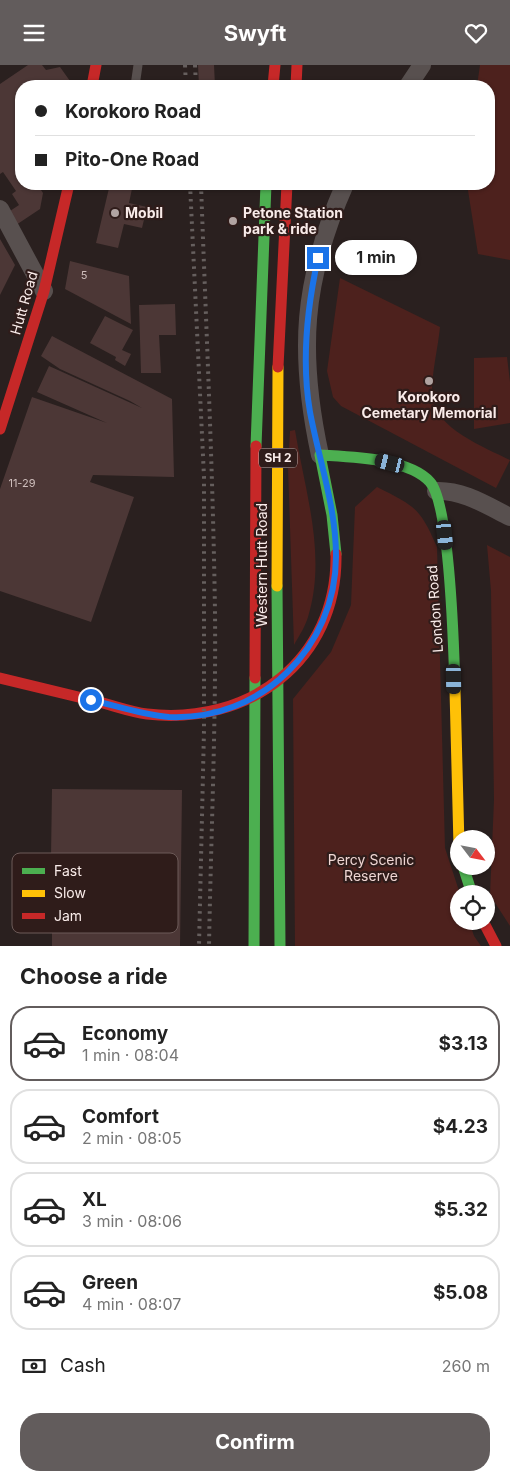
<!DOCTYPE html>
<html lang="en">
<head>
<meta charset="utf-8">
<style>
	:root { --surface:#fff; --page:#f2f2f2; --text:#222; --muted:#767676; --line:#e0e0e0; --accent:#625c5c }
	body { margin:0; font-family:Inter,sans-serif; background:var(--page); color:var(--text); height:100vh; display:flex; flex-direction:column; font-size:19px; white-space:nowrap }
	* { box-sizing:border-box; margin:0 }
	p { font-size:16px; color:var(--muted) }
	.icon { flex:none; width:28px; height:28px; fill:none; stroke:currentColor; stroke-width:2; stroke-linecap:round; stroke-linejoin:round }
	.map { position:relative; height:881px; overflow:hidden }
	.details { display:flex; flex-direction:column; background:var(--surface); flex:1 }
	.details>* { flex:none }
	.hud { position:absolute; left:15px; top:15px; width:480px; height:110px; border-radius:20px; box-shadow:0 1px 4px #0004; display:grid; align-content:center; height:110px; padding:0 20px; background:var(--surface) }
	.needle { width:32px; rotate:122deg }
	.buttons { position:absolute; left:450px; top:765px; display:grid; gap:10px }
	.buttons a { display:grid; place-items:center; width:45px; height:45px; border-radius:50%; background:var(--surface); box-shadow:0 1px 4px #0004; font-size:25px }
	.end { position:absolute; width:22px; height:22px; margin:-11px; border:6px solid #1a73e8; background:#fff; box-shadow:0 0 0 2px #fff }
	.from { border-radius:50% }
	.bubble { position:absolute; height:35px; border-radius:18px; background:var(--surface); box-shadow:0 1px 4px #0004; font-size:16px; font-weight:700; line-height:35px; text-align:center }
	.car { position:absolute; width:15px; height:30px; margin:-15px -8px; border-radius:6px; box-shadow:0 0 4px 1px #0007; background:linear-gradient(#222 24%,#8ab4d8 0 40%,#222 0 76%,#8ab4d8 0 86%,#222 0) }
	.hud b { display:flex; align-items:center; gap:18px; height:48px; font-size:19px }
	.hud b+b { border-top:1px solid var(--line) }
	.hud i { width:12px; height:12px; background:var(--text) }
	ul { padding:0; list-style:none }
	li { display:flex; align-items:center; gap:15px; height:75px; margin:0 10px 8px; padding:0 10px; border:2px solid var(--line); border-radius:20px }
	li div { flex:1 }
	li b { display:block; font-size:19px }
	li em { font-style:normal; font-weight:700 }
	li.active { border-color:var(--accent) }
	li>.icon { width:45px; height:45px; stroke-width:1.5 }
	h2 { padding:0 20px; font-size:22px; line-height:60px }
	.pay { display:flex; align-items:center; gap:12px; height:55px; padding:0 20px; font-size:19px }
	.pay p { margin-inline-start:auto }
	.cta { display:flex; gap:10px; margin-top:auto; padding:10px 20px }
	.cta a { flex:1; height:58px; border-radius:20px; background:var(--accent); color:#fff; font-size:20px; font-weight:700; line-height:58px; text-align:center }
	header { display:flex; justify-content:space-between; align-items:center; height:65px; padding:0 20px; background:var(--accent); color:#fff; font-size:22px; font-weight:700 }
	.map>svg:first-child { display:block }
	.green { fill:#4d211d }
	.building { fill:#4c3736 }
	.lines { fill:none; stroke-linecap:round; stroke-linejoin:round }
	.lane { stroke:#58504f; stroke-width:9 }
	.street { stroke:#58504f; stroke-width:18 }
	.fast { stroke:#4caf50; stroke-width:11 }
	.slow { stroke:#ffc107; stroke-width:11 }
	.jam { stroke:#c62828; stroke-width:11 }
	.rail { stroke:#665f5e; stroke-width:4; stroke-dasharray:2.5 5; stroke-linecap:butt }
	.route { stroke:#1a73e8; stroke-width:6 }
	.poi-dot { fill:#b1a4a2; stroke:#2f1c1a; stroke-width:2 }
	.labels { text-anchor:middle; stroke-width:4.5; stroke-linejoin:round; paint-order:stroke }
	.number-label { font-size:11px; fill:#cebebc }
	.shield { fill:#2f1c1a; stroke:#bcadab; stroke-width:1 }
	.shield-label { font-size:12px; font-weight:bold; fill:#f9ebe9 }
	.poi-label { font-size:14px; font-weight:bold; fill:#f9ebe9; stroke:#2f1c1a; text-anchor:start }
	.street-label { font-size:14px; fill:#f9ebe9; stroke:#2f1c1a }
	.park-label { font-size:14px; fill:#efd6d3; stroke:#2f1c1a }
	.key { fill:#2f1c1a; stroke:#6c5a58; stroke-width:1 }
	.key-label { font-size:14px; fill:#f9ebe9 }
</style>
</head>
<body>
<header><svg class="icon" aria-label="menu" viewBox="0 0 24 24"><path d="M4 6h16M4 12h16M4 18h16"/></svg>Swyft<svg class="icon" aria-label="heart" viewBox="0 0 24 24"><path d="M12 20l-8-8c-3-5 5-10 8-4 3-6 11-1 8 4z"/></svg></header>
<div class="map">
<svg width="510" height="881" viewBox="0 0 510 881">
	<rect width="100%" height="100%" fill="#2a201f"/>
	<path class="green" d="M480,0H510V195L478,189L467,119H489V21H477Z
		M340,213L440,262C438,283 431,311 432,331C434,363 486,383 510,395L496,423L341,341L333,332L327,306Z
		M507,292L510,317V358L474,364V293Z
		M295,365C305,427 327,490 308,552C305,562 299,571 294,580L288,403L290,366Z
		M377,422C415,441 420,443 437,482L445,783L460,829L459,856H469L474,871L481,881H295L293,634L331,587L351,540L355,442Z
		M487,480L510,492V861L490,830L494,735L491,526Z"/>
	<path class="building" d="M28,0H42L46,5L60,2L70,16L66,21H21V119H37L43,128L40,144L16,160L10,146L19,140L12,129L16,126L3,107L0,109V19Z
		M198,0H214L215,21H199Z
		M110,119H133L129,138L147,142L142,163L124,159L118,183L96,178Z
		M0,174L15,200L0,230Z
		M70,196L129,211L131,259L65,224Z
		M175,239L176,270H159L161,308H141L139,240Z
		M105,251L133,265L122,285L131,289L125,301L115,295L116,292L90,278Z
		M52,271L172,334L174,412L93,410L90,417L134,432L91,557L0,526V424L32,332L107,358L37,327L49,301L142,343L130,336L60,304L41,291Z
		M52,724L182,725L180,881H52V846H35L36,791L51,792Z"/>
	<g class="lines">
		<path class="lane" d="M135,21L138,0"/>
		<path class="street" d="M408,21L422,0
			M0,144L44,226
			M320,390C298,288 302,216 345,119
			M436,426C463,425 486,440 510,452"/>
		<path class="fast" d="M256,381L266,119
			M336,489L332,450L320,390C350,392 409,393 430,417C450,439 454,589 455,625
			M277,521L280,881
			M463,801L472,829
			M254,881L255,613"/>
		<path class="slow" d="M277,521L278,302
			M455,625L459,781"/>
		<path class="jam" d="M92,21L96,0
			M273,21L275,0
			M296,21L297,0
			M278,302L287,119
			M0,364L44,226L69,119
			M0,613C33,621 66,629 99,637C115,641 131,647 147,649C248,661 338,596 336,489
			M255,613L256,381
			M483,856L496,881"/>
		<path class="rail" d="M185,0L186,21
			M195,0L196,21
			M190,119L204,412V665L199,881
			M201,119C206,262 213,405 215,548C216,659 211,770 209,881"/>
	</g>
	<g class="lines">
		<path class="route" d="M91,635C117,641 143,650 169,652C261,656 336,583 336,491C336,442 319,395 310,347C301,295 307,243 318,193"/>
	</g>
	<g class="poi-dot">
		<circle cx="115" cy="148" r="5"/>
		<circle cx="233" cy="156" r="5"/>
		<circle cx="429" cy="316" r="5"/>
	</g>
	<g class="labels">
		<g class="number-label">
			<text x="84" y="214">5</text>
			<text x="22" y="422">11-29</text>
		</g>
		<rect class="shield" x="259" y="383.5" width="38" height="19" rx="4"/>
		<g class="shield-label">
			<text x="278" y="397">SH 2</text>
		</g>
		<g class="poi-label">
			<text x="125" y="153">Mobil</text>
			<text x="243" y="153">Petone Station<tspan x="243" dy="16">park &amp; ride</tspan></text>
			<text x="429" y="337" text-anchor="middle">Korokoro<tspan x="429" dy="16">Cemetary Memorial</tspan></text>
		</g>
		<g class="street-label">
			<text transform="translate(24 238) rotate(-74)" y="5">Hutt Road</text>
			<text transform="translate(262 500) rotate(-90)" y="5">Western Hutt Road</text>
			<text transform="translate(435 544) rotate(-94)" y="5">London Road</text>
		</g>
		<g class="park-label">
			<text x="371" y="800">Percy Scenic<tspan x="371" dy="16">Reserve</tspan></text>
		</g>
	</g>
	<rect x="12" y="788" width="166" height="80" rx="8" class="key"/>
	<rect x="22" y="803" width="23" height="6" fill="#4caf50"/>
	<rect x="22" y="825" width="23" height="7" fill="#ffc107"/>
	<rect x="22" y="848" width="23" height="6" fill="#c62828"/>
	<g class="key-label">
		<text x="54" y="811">Fast</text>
		<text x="54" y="833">Slow</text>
		<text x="54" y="856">Jam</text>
	</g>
</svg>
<div class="buttons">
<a><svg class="needle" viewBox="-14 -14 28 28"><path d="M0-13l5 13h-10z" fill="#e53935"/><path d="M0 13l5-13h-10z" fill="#767676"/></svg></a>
<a><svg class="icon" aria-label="locate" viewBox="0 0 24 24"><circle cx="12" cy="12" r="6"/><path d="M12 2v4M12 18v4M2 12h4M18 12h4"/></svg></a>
</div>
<i class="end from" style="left:91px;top:635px"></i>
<i class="end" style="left:318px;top:193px"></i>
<div class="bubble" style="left:335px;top:175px;width:82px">1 min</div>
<i class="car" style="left:390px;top:398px;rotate:284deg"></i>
<i class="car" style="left:445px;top:470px;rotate:174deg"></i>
<i class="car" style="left:454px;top:614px;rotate:179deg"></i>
<div class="hud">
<b><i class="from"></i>Korokoro Road</b>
<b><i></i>Pito-One Road</b>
</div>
</div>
<section class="details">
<h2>Choose a ride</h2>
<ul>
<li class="active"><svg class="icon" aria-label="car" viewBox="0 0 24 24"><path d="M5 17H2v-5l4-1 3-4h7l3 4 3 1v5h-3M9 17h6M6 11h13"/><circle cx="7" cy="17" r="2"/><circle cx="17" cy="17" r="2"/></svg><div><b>Economy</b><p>1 min · 08:04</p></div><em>$3.13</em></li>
<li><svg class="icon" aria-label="car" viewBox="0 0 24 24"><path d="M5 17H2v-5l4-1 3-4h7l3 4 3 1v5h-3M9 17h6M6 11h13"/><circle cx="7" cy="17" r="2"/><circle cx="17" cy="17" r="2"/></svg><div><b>Comfort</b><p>2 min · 08:05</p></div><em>$4.23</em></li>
<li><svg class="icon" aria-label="car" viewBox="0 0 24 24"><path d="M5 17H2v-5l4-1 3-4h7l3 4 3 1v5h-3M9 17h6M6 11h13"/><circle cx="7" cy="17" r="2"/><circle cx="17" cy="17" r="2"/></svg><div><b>XL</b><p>3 min · 08:06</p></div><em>$5.32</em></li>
<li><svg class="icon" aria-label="car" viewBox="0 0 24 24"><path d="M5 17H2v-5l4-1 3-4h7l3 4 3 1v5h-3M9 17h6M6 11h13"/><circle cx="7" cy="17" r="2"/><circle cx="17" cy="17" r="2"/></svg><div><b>Green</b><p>4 min · 08:07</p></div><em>$5.08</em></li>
</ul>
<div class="pay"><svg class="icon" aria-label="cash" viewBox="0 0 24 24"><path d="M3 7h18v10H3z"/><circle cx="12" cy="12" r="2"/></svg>Cash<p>260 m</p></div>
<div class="cta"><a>Confirm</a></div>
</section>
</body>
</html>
